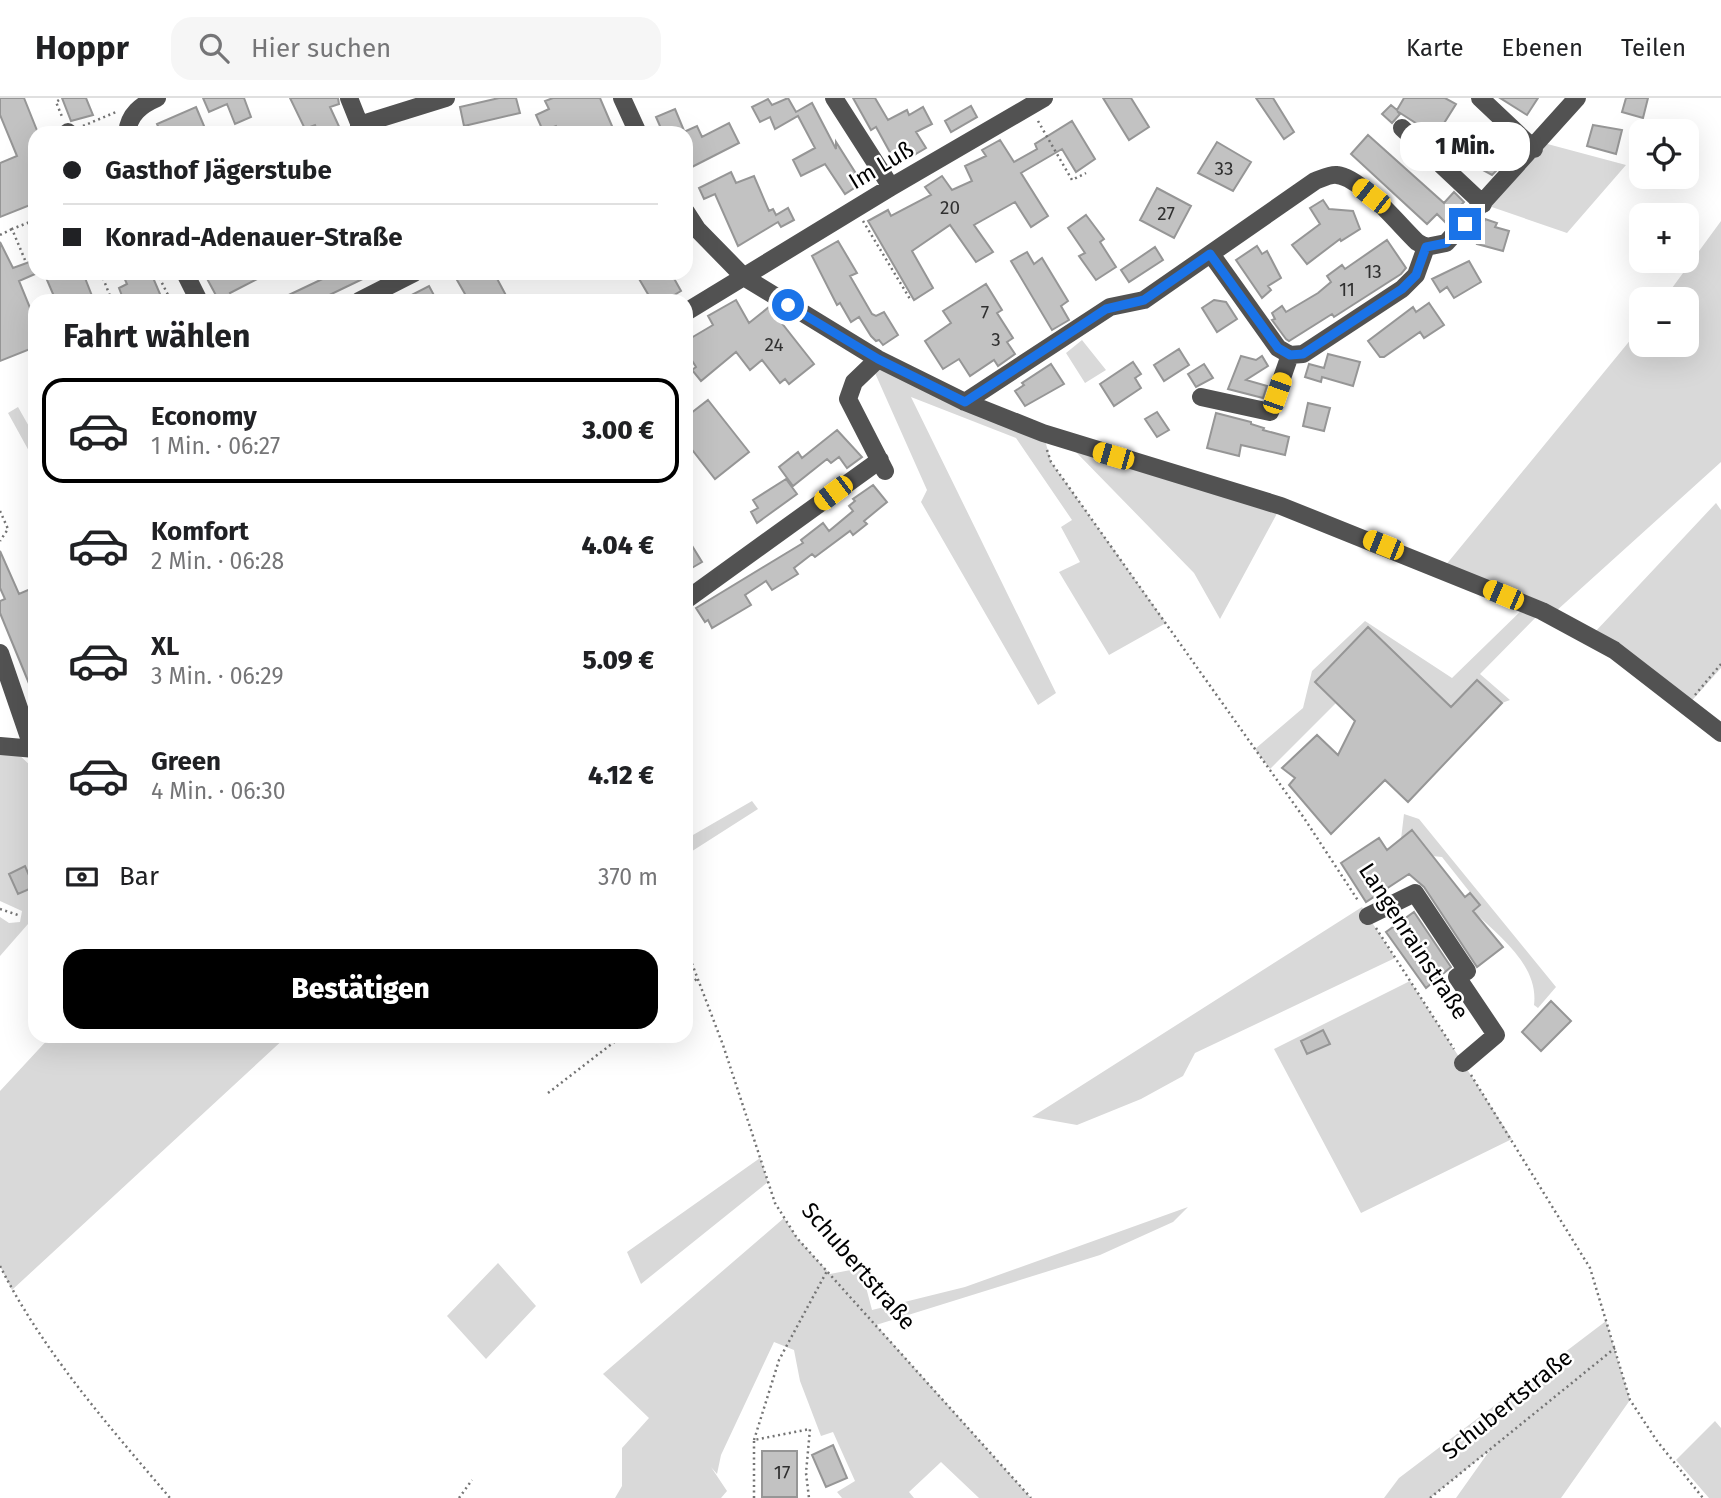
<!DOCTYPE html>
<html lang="de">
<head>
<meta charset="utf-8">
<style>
	:root { --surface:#fff; --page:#f6f6f6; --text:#202124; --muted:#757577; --line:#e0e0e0; --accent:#000 }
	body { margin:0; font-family:"Fira Sans",sans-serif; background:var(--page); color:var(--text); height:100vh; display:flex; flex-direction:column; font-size:26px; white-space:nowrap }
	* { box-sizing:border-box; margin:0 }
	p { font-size:23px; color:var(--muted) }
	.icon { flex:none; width:38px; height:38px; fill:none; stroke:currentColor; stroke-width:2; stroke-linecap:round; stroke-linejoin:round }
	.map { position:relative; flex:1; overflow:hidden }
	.details { position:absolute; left:28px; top:196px; width:665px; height:749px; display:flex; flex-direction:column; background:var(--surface); border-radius:21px; box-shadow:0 7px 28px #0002 }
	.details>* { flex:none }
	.guide { position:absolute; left:28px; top:28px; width:665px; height:154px; border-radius:21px; box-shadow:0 7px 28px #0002; display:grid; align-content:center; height:154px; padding:0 35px; background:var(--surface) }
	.tools { position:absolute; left:1629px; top:21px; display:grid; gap:14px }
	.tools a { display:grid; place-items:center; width:70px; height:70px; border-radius:14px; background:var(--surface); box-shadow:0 7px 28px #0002; font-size:35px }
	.end { position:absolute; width:32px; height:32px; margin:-16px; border:9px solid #1a73e8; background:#fff; box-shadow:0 0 0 4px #fff }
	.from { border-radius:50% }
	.bubble { position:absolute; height:49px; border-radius:21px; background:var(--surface); box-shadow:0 7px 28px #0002; font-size:23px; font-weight:800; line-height:49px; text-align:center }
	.car { position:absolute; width:21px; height:42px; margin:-21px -10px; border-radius:9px; box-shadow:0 0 5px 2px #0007; background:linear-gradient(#f5c518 24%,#345 0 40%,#f5c518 0 76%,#345 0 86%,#f5c518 0) }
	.guide b { display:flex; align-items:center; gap:24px; height:66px; font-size:26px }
	.guide b+b { border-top:2px solid var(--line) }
	.guide i { width:18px; height:18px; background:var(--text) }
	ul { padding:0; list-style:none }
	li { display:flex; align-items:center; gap:21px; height:105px; margin:0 14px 10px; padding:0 21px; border:4px solid transparent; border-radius:21px }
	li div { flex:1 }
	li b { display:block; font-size:26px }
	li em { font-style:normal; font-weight:800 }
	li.active { border-color:var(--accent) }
	li>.icon { width:63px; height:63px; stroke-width:1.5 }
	h2 { padding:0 35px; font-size:32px; line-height:84px }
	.pay { display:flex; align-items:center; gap:18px; height:77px; padding:0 35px; font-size:26px }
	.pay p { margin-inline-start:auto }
	.button { display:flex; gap:14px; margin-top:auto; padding:14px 35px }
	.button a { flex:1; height:80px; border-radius:21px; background:var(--accent); color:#fff; font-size:28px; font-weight:800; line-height:80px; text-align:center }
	header { display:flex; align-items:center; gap:42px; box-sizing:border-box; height:98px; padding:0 35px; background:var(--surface); border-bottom:2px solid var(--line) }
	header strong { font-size:33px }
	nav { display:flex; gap:38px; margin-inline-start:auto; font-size:24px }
	.search { width:490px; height:63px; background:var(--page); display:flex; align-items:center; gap:18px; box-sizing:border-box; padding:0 24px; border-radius:21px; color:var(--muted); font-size:26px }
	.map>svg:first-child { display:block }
	.green { fill:#d9d9d9 }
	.building { fill:#c2c2c2; stroke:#969696; stroke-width:2 }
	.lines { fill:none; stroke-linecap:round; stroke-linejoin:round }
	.path { stroke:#747474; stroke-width:2.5; stroke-dasharray:2 3.5; stroke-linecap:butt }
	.minor { stroke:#525252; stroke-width:18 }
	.route { stroke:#1a73e8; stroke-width:9 }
	.labels { text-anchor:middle; stroke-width:5; stroke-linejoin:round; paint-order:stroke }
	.number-label { font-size:19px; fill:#303030 }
	.street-label { font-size:23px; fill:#000; stroke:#fff }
</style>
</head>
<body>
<header>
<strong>Hoppr</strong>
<div class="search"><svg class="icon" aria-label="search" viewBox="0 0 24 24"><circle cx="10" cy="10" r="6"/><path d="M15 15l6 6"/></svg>Hier suchen</div>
<nav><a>Karte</a><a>Ebenen</a><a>Teilen</a></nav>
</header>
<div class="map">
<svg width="1721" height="1400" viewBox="0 0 1721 1400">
	<rect width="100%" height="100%" fill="#fff"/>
	<path class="green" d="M1540,44L1626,67L1567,135L1483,106Z
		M1721,123V364L1555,514L1445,468L1641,229L1642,247H1687V201H1664Z
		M1082,242L1106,272L1085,285L1066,255Z
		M878,261L1043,335L1051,364L1166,525L1109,557L1059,474L1080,464L1061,429L1072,422L1016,340L911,299L1056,595L1038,607L921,404L927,392L875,275L848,301Z
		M18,309L35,339V364L8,315Z
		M1074,352L1281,408L1220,521L1194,475Z
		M1716,405L1721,412V570L1687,608L1595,534Z
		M1527,507L1542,513L1480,576L1510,602L1502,605L1477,582L1383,680L1379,661L1439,597L1368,529L1315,584L1336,605L1270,671L1255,651L1303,610L1312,573L1365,523L1452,580Z
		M0,648L13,651L35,672V818L0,858V819L9,825L20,824L22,813L0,803Z
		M752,703L758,711L686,757V741Z
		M1404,716L1419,721L1556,889L1538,910L1534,907C1539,867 1499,838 1473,813L1480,807L1442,759L1432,758L1401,741Z
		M1362,809L1395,860L1195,955L1183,978L1141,1001L1077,1027L1032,1019Z
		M1410,883L1512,1041L1361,1115L1274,951Z
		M51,938H287L12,1192L0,1168V993Z
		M760,1060L768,1084L641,1186L627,1154Z
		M1188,1109L1173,1124L1100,1157L876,1227L1031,1400H979L941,1364L909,1394L914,1400H842L837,1394L855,1383L833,1334L821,1338L800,1283L794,1252L774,1244L721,1357L717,1376L711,1369L727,1393L721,1400H615L622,1388V1350L649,1320L603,1276L784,1120L797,1140L830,1176L861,1170L872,1212L965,1189Z
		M498,1165L536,1208L486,1261L447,1218Z
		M1606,1223L1630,1302L1561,1400H1456L1490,1352L1430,1400H1384L1399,1380Z
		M1715,1323L1721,1330V1400H1709L1676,1362Z"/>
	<path class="building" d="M0,0H24L38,35H35V105L0,119V65L17,58L0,17Z
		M62,0H86L93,17L71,23Z
		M203,0H244L251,19L235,26L227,6L209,14Z
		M290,0H338L339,6L330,9L342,35H318L315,27L305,31Z
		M499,0H516L520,15L464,28L460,9Z
		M553,0H600L615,35H559L556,28L543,33L536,17L549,11L545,3Z
		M788,0L796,14L812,5L836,51V44L862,85L845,96L825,66L801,78L793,62L815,50L798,18L775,31L770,19L760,24L752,9L768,1L772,7Z
		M853,0H875L888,22L907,12L909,17L923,9L932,26L916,34L926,50L897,67L876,29L871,32Z
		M1103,0H1131L1149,29L1129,42Z
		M1256,0H1273L1294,34L1284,41Z
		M1404,0H1445L1456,6L1436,38L1397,13L1400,16L1392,25L1382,16L1391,7L1397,12Z
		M1500,0H1538L1527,17Z
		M1626,0H1648L1643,20L1622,14Z
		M971,8L977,19L951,34L945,23Z
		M196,9L207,35H161L157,26Z
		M675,11L685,35H663L656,19Z
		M1072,23L1095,61L1076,74L1062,51L1021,75L1048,118L1031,129L1015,104L974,127L993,154L976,164L950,127L912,153L933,190L914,202L868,123L888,112L891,118L931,97L925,89L942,78L952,92L972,83L965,68L986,58L982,52L1000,42L1014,64L1037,51L1035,46Z
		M729,25L739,45L686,72V33L697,28L702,39Z
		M1593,27L1622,32L1616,56L1587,48Z
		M1368,37L1444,105L1454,94L1464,104L1445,124L1437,116L1427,126L1351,56Z
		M1217,44L1251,64L1233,93L1198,75Z
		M1473,44L1493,54L1489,61L1499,70L1492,77L1463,61Z
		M731,74L736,85L754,78L769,113L773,111L776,117L788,110L794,122L781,129L778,124L738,148L715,96L704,101L699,90Z
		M1157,90L1191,108L1174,140L1140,122Z
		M1323,102L1329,111L1353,113L1360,131L1341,143L1340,141L1307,166L1292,147L1320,126L1310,110Z
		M1086,117L1104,141L1100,144L1116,169L1096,182L1079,158L1085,155L1068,130Z
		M1485,121L1497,125L1495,129L1509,133L1503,153L1477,146Z
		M1387,142L1406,170L1401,176L1334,219L1332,216L1289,243L1286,241L1272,222L1275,221L1272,215L1282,208L1286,214L1318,195L1331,184L1327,178L1342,167L1345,171Z
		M838,143L857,175L850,178L872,216L876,218L884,214L898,237L883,247L879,242L876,243L871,238L859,219L851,224L840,205L837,207L812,158Z
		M0,144L13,170L35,162V176L19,183L35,222V249L0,263Z
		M1257,148L1262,156L1267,153L1281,180L1268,188L1271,192L1262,200L1236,162Z
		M1155,149L1163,162L1129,184L1121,172Z
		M1027,154L1034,166L1042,160L1068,203L1061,208L1069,222L1052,232L1011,163Z
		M1469,163L1481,184L1454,200L1447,189L1440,194L1432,181Z
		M44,175H83L94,203H56Z
		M122,175H151L163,203H124L119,190L127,186Z
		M204,175H269L230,195L234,203H219Z
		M335,175H375L317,203H276Z
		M453,175H494L509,203H469Z
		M645,175H671L681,193L664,203H652L638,179Z
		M986,186L1002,212L997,215L1013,240L1007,244L1015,256L998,268L994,262L970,278L959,261L943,271L925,243L951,225L943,213Z
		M429,188L437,203H400Z
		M736,202L749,225L769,209L814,266L789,286L785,281L780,285L762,262L750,272L736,254L701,283L692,272L696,269L686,253V243L713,227L708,218Z
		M1214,202L1226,204L1237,221L1217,234L1202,210Z
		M1429,205L1444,227L1424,240L1420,234L1384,259H1380L1368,243L1413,209L1416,214Z
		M1179,251L1189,267L1164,283L1154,267Z
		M1328,256L1360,264L1353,288L1322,279L1321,284L1305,279L1309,266L1324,270Z
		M1241,258L1256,262L1262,258L1268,268L1246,282L1267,288L1263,300L1228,291Z
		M1133,264L1141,276L1135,280L1141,290L1114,308L1100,286Z
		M1051,266L1064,286L1025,308L1015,293L1024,287L1022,285Z
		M1204,266L1213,280L1196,289L1188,276Z
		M708,302L749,354L715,381L686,344V319Z
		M1308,305L1330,310L1324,333L1303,328Z
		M1157,314L1169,332L1157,339L1145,321Z
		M1216,315L1251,324V326L1264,330L1263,332L1289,339L1285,357L1241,347L1239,358L1207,350Z
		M837,332L862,359L847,370L839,359L831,365L827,361L793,388L779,369L798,354L802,360Z
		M786,381L797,396L757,425L751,414L758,410L753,402Z
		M873,387L887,404L864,423L867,426L853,437L850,433L815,459L812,456L794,470L798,476L772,492L766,483L745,497L751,507L712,530L708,522L705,524L696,510L803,445L801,442L823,425L829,433L853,413L849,408L855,403L853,401Z
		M686,438L702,464L690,471L686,465Z
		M0,453L19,496L35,489V600L0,515V503L5,501L0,490Z
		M1368,529L1451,609L1477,582L1502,605L1408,704L1385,682L1331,736L1289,687L1295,680L1282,670L1317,637L1338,657L1355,623L1315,584Z
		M1412,732L1465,799L1470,795L1480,807L1473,813L1503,849L1477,869L1424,789L1409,776L1366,804L1341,765L1379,740L1387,752Z
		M25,768L34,789L18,796L9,776Z
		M1414,814L1451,869L1426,890L1386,834Z
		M1551,903L1571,923L1541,953L1522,934Z
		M1323,932L1330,946L1307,956L1301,943Z
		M833,1347L847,1380L826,1389L812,1357Z
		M762,1353H797V1399H762Z"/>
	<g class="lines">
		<path class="path" d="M59,2L56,4L63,21
			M1038,23L1072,82L1086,75
			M83,28L116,14
			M31,110L35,120
			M863,123L910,201
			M0,137L12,131
			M25,162L12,131L35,122
			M101,175L112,203
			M157,175L171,203
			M1047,352L1051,364L1304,720L1359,804
			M0,413L8,431L0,443
			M1695,597L1721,566
			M0,811L18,817
			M1376,830L1454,951
			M686,850L723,947L775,1105L797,1140L1031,1400
			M686,889L698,880
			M1471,977L1590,1170L1630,1302L1657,1343L1703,1400
			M548,995L622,938
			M0,1168C44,1255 108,1327 170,1400
			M754,1342L779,1262L827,1173
			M459,1400L472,1382
			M754,1400V1342L810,1331L806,1375L809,1400
			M1430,1400L1615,1250"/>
		<path class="minor" d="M349,0L363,35
			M622,0L638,35
			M834,0L891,89
			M1480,0L1534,51
			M359,27L446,0
			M1402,30L1483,106
			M68,34V35
			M127,35C129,16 141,7 157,0
			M686,114L697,131L744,179L878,261L965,304L1043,335L1281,408L1542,513L1614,552L1721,635
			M1211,156L1278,250L1290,257L1303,256L1402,191L1416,177L1426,149
			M185,175L199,203
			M359,203L414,175
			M686,214L891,89L1044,0
			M878,261L854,284L848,301L885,373
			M1201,299L1270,314L1290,257
			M965,304L1110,209L1144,202L1315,83C1321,81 1330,76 1337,77C1362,80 1399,127 1417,144L1426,149L1446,145L1577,0
			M686,502L880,362
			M0,555L33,651
			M0,648L35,651
			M1368,818L1415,795L1467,873L1457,879L1496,937L1463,965"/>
	</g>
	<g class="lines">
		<path class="route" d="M788,207L878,261L965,304L1106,211L1144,202L1210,156L1278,250L1290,257L1303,256L1402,191L1416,177L1426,149L1446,145L1465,126"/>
	</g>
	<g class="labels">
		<g class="number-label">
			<text x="1224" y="77">33</text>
			<text x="950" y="116">20</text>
			<text x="1166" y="122">27</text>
			<text x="1373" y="180">13</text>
			<text x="1347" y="198">11</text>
			<text x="985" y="221">7</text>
			<text x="996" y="248">3</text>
			<text x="774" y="253">24</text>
			<text x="782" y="1381">17</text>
		</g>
		<g class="street-label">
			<text transform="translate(881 67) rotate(-31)" y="8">Im Luß</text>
			<text transform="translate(1414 843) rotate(57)" y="8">Langenrainstraße</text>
			<text transform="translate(859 1168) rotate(49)" y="8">Schubertstraße</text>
			<text transform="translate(1507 1306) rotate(-39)" y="8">Schubertstraße</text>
		</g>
	</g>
</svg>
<div class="tools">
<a><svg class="icon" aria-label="locate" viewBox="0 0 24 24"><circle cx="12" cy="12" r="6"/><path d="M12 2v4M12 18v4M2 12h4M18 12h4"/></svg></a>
<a>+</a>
<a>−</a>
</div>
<i class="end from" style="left:788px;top:207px"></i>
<i class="end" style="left:1465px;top:126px"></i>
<div class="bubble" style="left:1400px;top:24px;width:130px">1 Min.</div>
<i class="car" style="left:1371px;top:98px;rotate:308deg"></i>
<i class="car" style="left:1277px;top:295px;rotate:19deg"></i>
<i class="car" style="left:1113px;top:358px;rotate:286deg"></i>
<i class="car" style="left:833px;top:395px;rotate:233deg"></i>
<i class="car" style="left:1383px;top:447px;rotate:292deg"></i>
<i class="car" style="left:1503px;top:497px;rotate:293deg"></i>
<div class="guide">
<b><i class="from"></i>Gasthof Jägerstube</b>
<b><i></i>Konrad-Adenauer-Straße</b>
</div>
<section class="details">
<h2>Fahrt wählen</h2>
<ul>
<li class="active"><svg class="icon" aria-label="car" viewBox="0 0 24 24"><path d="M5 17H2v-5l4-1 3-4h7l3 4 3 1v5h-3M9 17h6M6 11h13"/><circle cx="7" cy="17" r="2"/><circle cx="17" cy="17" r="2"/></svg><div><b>Economy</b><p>1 Min. · 06:27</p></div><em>3.00 €</em></li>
<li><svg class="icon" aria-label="car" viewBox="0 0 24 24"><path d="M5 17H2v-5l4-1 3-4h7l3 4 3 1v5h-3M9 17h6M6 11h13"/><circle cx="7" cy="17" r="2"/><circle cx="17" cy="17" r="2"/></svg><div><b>Komfort</b><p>2 Min. · 06:28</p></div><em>4.04 €</em></li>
<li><svg class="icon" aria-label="car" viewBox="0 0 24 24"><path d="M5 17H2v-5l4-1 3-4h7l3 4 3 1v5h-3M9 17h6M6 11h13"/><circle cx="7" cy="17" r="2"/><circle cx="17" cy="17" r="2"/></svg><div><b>XL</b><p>3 Min. · 06:29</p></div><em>5.09 €</em></li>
<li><svg class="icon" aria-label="car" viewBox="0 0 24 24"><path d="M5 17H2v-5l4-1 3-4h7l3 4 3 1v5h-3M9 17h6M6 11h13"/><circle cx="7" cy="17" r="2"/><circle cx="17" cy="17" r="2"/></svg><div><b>Green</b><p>4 Min. · 06:30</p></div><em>4.12 €</em></li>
</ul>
<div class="pay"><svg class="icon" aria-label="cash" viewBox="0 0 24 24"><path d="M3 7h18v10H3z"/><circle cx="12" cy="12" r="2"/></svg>Bar<p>370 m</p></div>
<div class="button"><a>Bestätigen</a></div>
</section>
</div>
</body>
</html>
